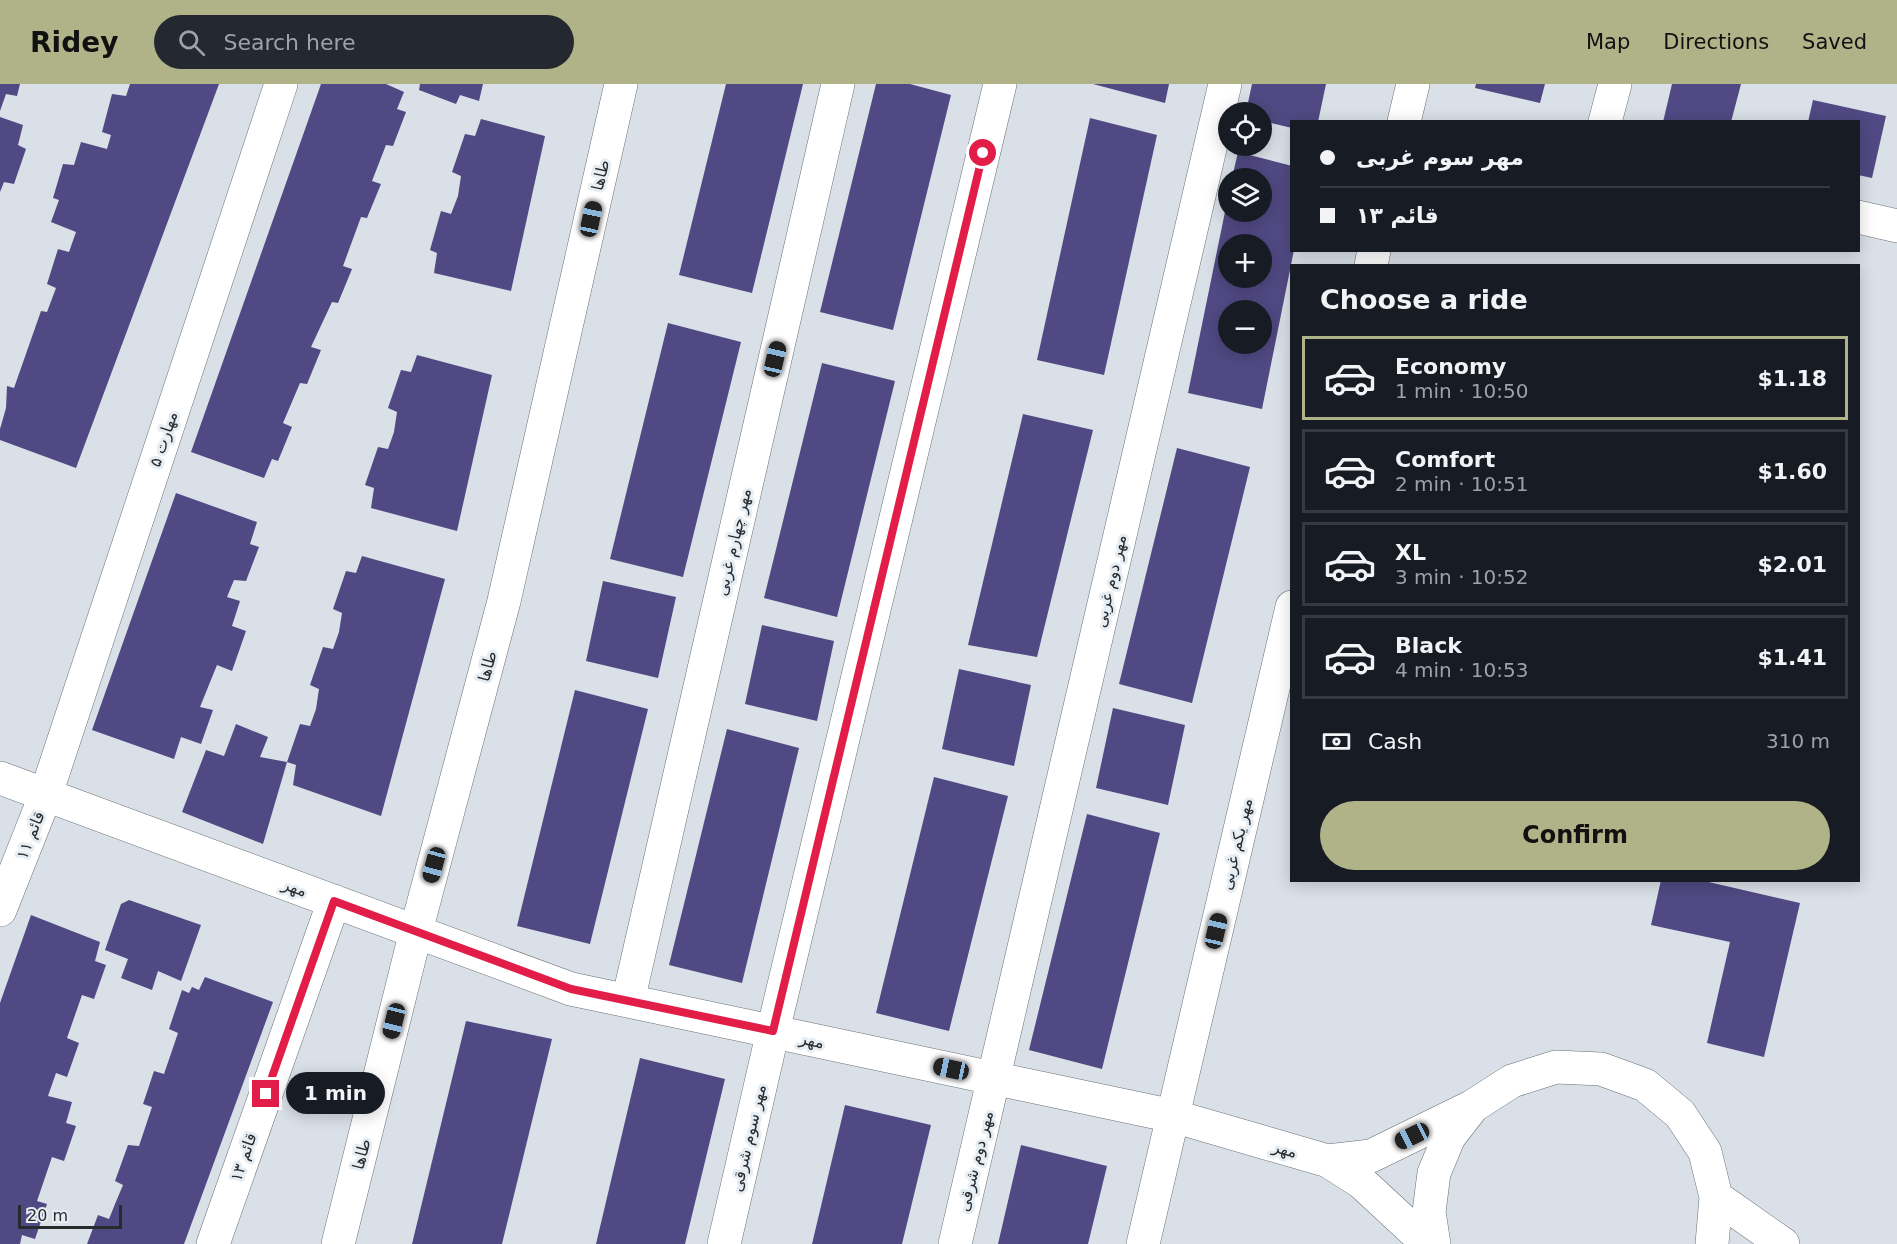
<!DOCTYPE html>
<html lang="en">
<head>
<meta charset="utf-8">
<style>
	:root { --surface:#171b24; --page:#242831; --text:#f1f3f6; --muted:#9ea1a6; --line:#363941; --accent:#b0b387 }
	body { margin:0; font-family:"DejaVu Sans",Vazirmatn,sans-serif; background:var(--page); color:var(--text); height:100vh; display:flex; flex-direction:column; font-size:22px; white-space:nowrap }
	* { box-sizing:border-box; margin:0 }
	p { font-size:20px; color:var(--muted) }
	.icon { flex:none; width:33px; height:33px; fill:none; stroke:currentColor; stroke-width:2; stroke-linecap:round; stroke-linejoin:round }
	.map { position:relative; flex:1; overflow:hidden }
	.details { position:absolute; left:1290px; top:180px; width:570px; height:618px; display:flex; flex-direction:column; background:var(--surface); border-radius:0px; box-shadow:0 3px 15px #0003 }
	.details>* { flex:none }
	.top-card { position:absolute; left:1290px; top:36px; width:570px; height:132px; border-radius:0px; box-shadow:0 3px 15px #0003; display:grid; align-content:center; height:132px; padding:0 30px; background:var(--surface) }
	.fabs { position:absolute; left:1218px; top:18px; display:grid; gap:12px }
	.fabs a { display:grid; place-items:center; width:54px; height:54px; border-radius:50%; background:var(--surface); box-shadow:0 3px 15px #0003; font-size:30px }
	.scale { position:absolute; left:18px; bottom:15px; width:104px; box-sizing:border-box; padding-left:6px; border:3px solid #282b2e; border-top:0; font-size:16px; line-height:21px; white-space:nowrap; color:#282b2e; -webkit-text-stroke:4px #e6eef4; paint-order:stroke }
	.end { position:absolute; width:27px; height:27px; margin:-14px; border:8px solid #e11d48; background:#fff; box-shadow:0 0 0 3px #fff }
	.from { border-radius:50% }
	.bubble { position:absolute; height:42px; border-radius:21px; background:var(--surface); box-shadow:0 3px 15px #0003; font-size:20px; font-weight:600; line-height:42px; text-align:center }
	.car { position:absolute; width:18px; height:36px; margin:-18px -9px; border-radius:8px; box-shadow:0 0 4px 2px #0007; background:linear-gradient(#222 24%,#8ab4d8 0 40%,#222 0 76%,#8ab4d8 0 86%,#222 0) }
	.top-card b { display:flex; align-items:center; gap:21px; height:57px; font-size:22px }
	.top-card b+b { border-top:2px solid var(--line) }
	.top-card i { width:15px; height:15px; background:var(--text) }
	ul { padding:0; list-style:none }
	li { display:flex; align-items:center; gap:18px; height:84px; margin:0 12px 9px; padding:0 18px; border:3px solid var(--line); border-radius:0px }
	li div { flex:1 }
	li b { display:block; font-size:22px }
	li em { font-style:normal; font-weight:600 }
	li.selected { border-color:var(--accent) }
	li>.icon { width:54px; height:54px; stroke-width:1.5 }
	h2 { padding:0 30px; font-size:27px; line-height:72px }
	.pay { display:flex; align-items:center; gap:15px; height:66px; padding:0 30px; font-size:22px }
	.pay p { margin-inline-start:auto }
	.primary-button { display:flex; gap:12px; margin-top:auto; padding:12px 30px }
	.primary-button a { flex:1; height:69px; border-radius:36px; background:var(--accent); color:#111; font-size:24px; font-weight:600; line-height:69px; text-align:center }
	header { display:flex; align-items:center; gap:36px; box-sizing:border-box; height:84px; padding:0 30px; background:var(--accent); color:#111 }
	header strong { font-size:28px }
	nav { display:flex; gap:33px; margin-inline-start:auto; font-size:21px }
	.search { width:420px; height:54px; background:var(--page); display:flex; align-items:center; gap:15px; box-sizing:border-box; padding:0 21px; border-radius:33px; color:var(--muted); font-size:22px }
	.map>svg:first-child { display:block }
	.building { fill:#514983; fill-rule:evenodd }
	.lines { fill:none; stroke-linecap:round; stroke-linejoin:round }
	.minor-casing { stroke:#697075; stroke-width:34 }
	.minor { stroke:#fff; stroke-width:33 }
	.route { stroke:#e11d48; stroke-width:8 }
	.labels { text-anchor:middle; stroke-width:6; stroke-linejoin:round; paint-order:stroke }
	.street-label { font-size:16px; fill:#282b2e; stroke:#e6eef4 }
</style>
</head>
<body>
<header>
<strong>Ridey</strong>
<div class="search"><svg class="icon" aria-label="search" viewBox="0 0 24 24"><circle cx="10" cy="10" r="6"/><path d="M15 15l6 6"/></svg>Search here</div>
<nav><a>Map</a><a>Directions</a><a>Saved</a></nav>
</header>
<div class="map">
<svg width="1897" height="1160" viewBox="0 0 1897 1160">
	<rect width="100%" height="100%" fill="#d9e0e7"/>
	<path class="building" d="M0,0H20L17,12L6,10L0,27Z
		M130,0H219L76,384L0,356V345L6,324L7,302L14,304L41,227L47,228L56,204L47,200L58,165L69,168L76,148L51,138L59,116L53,114L63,80L74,81L81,58L107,65L111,51L102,48L112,10L126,12Z
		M321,0H386L404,8L397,25L406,28L393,62L386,61L372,97L381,100L367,134L361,133L343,182L352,185L338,219L332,218L311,263L321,266L307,300L300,299L283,339L292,343L278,377L272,375L264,394L191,368Z
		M420,0H483L479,17L460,11L456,20L419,6Z
		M726,0H803L752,209L679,191Z
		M876,0H910L951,11L893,246L820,228Z
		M1093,0H1169L1165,19Z
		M1252,0H1326L1318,38H1292V44L1262,37V28H1246Z
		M1476,0H1545L1540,19L1475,4Z
		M1672,0H1741L1731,38H1663Z
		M1813,16L1886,32L1872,94L1858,91V38H1808Z
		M0,33L23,41L18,61L26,65L14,100L4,98L0,108Z
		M1090,34L1157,51L1104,291L1037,276Z
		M481,35L545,52L511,207L434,189L437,169L430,166L441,127L451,130L458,112L461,92L452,88L465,50L475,52Z
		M1238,68L1292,82V166H1294L1262,325L1188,309L1227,118L1228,128H1262V94H1232ZM1228,160H1262V194H1228ZM1228,226H1262V260H1228Z
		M668,239L741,258L683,493L610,475Z
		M417,271L492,291L457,447L371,424L374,404L365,401L378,363L388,365L394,348L397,328L388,324L401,286L411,288Z
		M822,279L895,297L837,533L764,514Z
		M1023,330L1093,346L1037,573L968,561Z
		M1177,364L1250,383L1192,619L1119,600Z
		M176,409L257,438L250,460L259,463L246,497L234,496L227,513L240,517L232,542L246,547L232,587L217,581L200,623L213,626L201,660L181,653L174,675L92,646Z
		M362,472L445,495L381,732L293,701L296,681L287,678L300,640L310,642L316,625L319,605L310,601L323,563L333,565L339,548L342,529L333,525L346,487L356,489Z
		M603,497L676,513L658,594L586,577Z
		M762,541L834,557L817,637L745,620Z
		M959,585L1031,601L1014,682L942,665Z
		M575,606L648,625L590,860L517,842Z
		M1113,624L1185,641L1168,721L1096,704Z
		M236,640L268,653L260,673L287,678L263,760L182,728L206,666L224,672Z
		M727,645L799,664L742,899L669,881Z
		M934,693L1008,712L949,947L876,929Z
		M1087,730L1160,749L1102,985L1029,966Z
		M1661,796H1700L1800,819L1764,973L1707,959L1730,858L1651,841Z
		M129,816L201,841L181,897L158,887L152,906L121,894L128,875L105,866L121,820Z
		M31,831L100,858L95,877L106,881L94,915L82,911L67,954L79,959L67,993L56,989L48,1012L72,1018L66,1039L76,1042L64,1077L52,1073L37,1117L47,1120L35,1155L22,1151L20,1160H0V919Z
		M205,893L273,918L184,1160H87L98,1131L109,1135L115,1120L123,1101L115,1097L128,1061L139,1062L152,1023L143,1020L154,987L164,990L178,949L169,945L182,906L189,909L192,903L199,906Z
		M466,937L552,955L502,1160H412Z
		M640,974L725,995L685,1160H596Z
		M845,1021L931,1041L902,1160H812Z
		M1021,1061L1107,1082L1088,1160H998Z"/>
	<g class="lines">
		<defs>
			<path id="minor" d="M1404,38L1413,0
				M1605,38L1615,0
				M1858,133L1897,142
				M1371,182L1374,166
				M0,694L571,905L1173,1032L1328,1077L1361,1098L1428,1160
				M0,826L46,710L281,0
				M628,917L838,0
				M1328,1077L1371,1072L1469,1024
				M1716,1113L1783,1160
				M213,1160L334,817
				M338,1160L416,847L504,517L621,0
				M724,1160L773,947L1000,0
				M955,1160L1225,0
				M1143,1160L1292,523
				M1434,1160L1429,1128L1434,1089L1449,1053L1473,1022L1512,997L1556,983L1601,985L1645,1001L1680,1030L1705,1068L1716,1113L1712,1160"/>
		</defs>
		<use href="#minor" class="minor-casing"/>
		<use href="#minor" class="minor"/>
	</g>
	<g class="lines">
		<path class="route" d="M266,1010L334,817L571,905L773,947L983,69"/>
	</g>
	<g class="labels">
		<g class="street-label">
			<text transform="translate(600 91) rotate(-77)" y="6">طاها</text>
			<text transform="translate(163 355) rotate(-72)" y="6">مهارت ۵</text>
			<text transform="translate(733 458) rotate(-77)" y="6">مهر چهارم غربی</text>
			<text transform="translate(1110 497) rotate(-77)" y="6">مهر دوم غربی</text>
			<text transform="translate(487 582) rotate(-75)" y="6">طاها</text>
			<text transform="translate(30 751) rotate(-68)" y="6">قائم ۱۱</text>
			<text transform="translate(1236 760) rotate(-77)" y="6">مهر یکم غربی</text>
			<text transform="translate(295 803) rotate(20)" y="6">مهر</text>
			<text transform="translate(812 956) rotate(12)" y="6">مهر</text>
			<text transform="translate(748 1054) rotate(-77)" y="6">مهر سوم شرقی</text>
			<text transform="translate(1285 1065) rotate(16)" y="6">مهر</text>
			<text transform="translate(361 1070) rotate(-76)" y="6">طاها</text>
			<text transform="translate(243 1073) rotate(-71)" y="6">قائم ۱۳</text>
			<text transform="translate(975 1077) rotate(-76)" y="6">مهر دوم شرقی</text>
		</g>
	</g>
</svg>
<div class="fabs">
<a><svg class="icon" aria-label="locate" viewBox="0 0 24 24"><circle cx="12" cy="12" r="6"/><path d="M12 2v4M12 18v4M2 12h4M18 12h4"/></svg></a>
<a><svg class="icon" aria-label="layers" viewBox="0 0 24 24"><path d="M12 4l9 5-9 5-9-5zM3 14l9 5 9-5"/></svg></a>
<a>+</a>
<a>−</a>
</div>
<div class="scale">20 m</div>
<i class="end from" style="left:983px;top:69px"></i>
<i class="end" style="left:266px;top:1010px"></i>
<div class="bubble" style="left:286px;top:988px;width:99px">1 min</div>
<i class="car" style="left:591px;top:135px;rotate:12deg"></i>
<i class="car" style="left:775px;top:275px;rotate:13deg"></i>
<i class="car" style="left:434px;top:781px;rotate:195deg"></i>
<i class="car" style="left:1216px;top:847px;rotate:13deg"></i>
<i class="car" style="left:394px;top:937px;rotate:194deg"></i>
<i class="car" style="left:951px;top:985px;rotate:282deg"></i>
<i class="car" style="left:1412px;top:1052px;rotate:244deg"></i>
<div class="top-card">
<b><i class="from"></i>مهر سوم غربی</b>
<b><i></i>قائم ۱۳</b>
</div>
<section class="details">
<h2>Choose a ride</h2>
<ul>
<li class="selected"><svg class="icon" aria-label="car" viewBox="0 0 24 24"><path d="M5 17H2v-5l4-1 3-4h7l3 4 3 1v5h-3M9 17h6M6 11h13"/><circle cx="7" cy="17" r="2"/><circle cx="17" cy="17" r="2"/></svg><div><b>Economy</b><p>1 min · 10:50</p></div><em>$1.18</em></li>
<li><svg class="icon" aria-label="car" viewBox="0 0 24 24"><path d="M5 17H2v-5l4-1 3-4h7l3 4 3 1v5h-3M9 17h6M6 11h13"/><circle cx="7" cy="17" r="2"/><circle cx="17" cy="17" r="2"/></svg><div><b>Comfort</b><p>2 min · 10:51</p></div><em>$1.60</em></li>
<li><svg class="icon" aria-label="car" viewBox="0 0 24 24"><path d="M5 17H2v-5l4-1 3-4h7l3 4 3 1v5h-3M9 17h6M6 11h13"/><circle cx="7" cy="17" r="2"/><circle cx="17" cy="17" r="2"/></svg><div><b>XL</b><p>3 min · 10:52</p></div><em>$2.01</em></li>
<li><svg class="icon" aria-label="car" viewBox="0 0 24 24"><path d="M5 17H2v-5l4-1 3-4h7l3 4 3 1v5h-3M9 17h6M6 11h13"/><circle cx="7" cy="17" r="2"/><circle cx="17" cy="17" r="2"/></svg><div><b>Black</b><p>4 min · 10:53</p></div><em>$1.41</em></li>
</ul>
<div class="pay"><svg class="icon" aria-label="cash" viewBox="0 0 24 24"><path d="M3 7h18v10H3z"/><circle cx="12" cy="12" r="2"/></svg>Cash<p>310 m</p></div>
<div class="primary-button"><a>Confirm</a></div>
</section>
</div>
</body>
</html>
